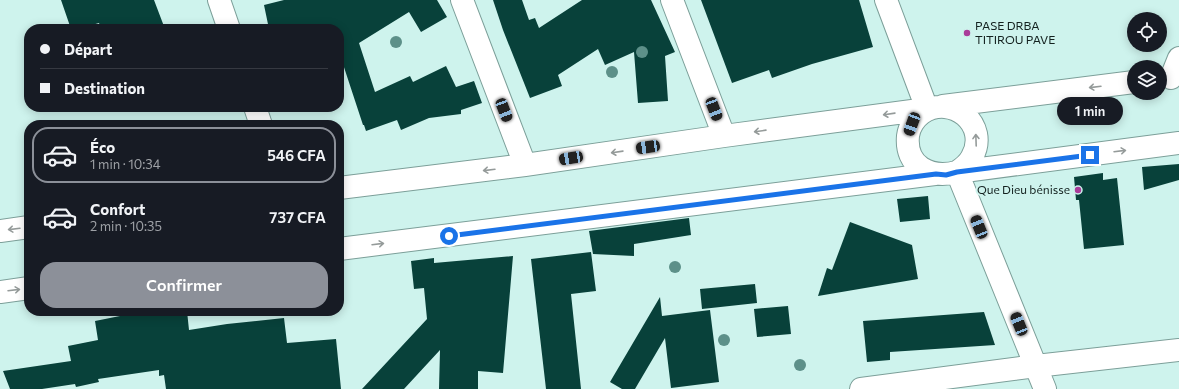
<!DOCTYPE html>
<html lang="fr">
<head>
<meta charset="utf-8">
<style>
	:root { --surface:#171b24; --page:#20242c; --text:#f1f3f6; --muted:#9ea1a6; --line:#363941; --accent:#8c9099 }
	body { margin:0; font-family:Commissioner,sans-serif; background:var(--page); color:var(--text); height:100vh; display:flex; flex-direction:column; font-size:15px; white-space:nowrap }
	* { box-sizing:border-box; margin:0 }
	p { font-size:13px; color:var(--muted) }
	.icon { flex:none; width:22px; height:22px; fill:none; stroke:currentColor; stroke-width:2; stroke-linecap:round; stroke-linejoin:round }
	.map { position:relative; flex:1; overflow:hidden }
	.panel { position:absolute; left:24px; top:120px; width:320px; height:196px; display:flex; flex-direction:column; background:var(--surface); border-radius:16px; box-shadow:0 2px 10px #0003 }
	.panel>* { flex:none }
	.guide { position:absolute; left:24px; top:24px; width:320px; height:88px; border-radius:16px; box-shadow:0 2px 10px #0003; display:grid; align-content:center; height:88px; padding:0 16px; background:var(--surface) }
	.controls { position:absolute; left:1127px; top:12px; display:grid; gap:8px }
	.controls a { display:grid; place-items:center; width:40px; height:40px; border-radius:50%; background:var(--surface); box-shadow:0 2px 10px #0003; font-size:20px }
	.end { position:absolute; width:18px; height:18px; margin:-9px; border:5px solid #1a73e8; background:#fff; box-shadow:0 0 0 2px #fff }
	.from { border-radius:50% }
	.bubble { position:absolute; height:28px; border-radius:14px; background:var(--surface); box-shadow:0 2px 10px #0003; font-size:13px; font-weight:600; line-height:28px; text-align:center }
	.car { position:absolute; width:12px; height:24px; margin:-12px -6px; border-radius:5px; box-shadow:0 0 3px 1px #0007; background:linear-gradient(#222 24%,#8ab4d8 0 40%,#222 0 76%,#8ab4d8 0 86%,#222 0) }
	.guide b { display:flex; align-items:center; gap:14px; height:38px; font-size:15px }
	.guide b+b { border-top:1px solid var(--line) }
	.guide i { width:10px; height:10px; background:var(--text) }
	ul { padding:7px 0 0; list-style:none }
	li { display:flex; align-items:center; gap:12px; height:56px; margin:0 8px 6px; padding:0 8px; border:2px solid transparent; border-radius:16px }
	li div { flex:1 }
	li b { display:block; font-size:15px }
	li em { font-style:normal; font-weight:600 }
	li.current { border-color:var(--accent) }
	li>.icon { width:36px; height:36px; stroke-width:1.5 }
	.button { display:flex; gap:8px; margin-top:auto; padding:8px 16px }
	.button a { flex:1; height:46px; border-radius:16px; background:var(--accent); color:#fff; font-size:16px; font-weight:600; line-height:46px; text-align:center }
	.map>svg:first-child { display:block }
	.building { fill:#08413a }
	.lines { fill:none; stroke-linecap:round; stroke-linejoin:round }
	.minor-casing { stroke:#7c9f99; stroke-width:24 }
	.minor { stroke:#fff; stroke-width:22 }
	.tree { fill:#5d9089 }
	.oneway { stroke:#959b9a }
	.route { stroke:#1a73e8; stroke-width:5 }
	.poi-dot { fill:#aa3c9a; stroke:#cef3ed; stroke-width:1.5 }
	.labels { text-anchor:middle; stroke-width:4; stroke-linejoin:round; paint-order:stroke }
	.poi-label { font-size:12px; fill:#13211f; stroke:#cef3ed; text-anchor:start }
</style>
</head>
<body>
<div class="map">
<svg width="1179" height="389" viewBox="0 0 1179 389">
	<rect width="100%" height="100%" fill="#cef3ed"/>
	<path class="building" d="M61,0H154L165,29H101L99,23L78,29H71Z
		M284,0H437L447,17L421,32L409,12L359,43L375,92L410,76L413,82L446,66L456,87L474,81L482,103L461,110V114L429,118L401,130L397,120L366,131L364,125H363L339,52V29H269L264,5Z
		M493,0H522L529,20L535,18L539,28L582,0H651L675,52L665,56L668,101L638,103L634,52L605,65L598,49L558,75L562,86L530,98L503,30Z
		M701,0H859L873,47L812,64L772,78L769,70L732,83Z
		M1179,164V180L1144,190L1142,167Z
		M1103,173V180L1117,178L1124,245L1084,249L1079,200H1076L1074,177Z
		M928,196L930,219L900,222L897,199Z
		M689,218L691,235L634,244V256L593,254L589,231Z
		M850,222L912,245L918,279L818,296L827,268L832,270Z
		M591,252L596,291L571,294L581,389H546L531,259Z
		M513,256L503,373L478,371V389H439L440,350L404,389H362L427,319L424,288L414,289L411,261L434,258V263Z
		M755,284L757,303L702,309L700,289Z
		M660,297L662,316L710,310L719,382L671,388L665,338L635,389H622L610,382Z
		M788,306L791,334L757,337L754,309Z
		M119,311H187L189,330L227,324L284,318L287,343L336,339L341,389H166L164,375L159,376V370L98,379L99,382L76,387L75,384L42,389H10L3,371L71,361L68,346L98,340L95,321L120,316Z
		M984,312L995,345L890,352V360L867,362L863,321Z"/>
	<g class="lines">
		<defs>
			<path id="minor" d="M219,0L229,29
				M462,0L525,165
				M672,0L724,136
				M1171,78L1179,58
				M943,106L1134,82
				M255,107L261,125
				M957,172C963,168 969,163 972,157C990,125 952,93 922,113C915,118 909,127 908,136C905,166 930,179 957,172L1179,143
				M957,172L1045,389
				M339,188L525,165L724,136L927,109L886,0
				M0,231L29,227
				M339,249L935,174
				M0,292L29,288
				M861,389L1036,366L1179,350"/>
		</defs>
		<use href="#minor" class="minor-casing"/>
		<use href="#minor" class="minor"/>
	</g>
	<g class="tree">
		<circle cx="396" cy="42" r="6"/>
		<circle cx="642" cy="52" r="6"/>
		<circle cx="612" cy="72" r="6"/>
		<circle cx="675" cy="267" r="6"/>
		<circle cx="724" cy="340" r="6"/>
		<circle cx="800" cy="365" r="6"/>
	</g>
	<defs><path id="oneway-shaft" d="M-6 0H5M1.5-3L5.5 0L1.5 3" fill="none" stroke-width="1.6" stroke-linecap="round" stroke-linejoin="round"/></defs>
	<g class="oneway">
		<use href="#oneway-shaft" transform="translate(1095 87) rotate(173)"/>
		<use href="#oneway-shaft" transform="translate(889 114) rotate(172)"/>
		<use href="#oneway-shaft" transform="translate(760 131) rotate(172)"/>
		<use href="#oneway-shaft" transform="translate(976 140) rotate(-92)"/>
		<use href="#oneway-shaft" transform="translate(1120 151) rotate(-7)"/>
		<use href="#oneway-shaft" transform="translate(617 152) rotate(172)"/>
		<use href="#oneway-shaft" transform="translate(489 170) rotate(173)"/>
		<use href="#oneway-shaft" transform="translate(14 229) rotate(173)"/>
		<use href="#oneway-shaft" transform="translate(378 244) rotate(-7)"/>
		<use href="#oneway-shaft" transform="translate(14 290) rotate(-7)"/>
	</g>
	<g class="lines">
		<path class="route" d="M449,236L936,174L946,175L957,172L1090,155"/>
	</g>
	<g class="poi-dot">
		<circle cx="967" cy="33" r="4"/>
		<circle cx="1078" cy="190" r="4"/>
	</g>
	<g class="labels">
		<g class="poi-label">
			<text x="975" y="30">PASE DRBA<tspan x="975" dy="14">TITIROU PAVE</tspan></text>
			<text x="1070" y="194" text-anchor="end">Que Dieu bénisse</text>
		</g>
	</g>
</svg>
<div class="controls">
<a><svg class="icon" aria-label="locate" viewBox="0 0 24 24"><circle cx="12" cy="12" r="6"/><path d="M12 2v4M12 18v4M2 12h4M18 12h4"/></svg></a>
<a><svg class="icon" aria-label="layers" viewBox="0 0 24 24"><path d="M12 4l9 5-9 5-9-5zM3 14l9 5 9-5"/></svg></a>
</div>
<i class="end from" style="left:449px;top:236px"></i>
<i class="end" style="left:1090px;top:155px"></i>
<div class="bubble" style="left:1057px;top:97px;width:66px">1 min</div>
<i class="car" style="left:714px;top:109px;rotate:159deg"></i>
<i class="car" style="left:504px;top:110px;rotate:159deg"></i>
<i class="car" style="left:912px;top:124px;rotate:200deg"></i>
<i class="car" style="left:648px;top:147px;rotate:262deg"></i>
<i class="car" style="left:571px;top:158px;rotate:261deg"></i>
<i class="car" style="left:979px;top:227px;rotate:338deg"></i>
<i class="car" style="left:1019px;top:324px;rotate:338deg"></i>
<div class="guide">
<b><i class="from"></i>Départ</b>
<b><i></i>Destination</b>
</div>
<section class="panel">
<ul>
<li class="current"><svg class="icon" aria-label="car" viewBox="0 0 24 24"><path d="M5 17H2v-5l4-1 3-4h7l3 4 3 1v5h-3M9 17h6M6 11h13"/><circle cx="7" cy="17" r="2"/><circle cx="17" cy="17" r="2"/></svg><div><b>Éco</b><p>1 min · 10:34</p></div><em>546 CFA</em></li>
<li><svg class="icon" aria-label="car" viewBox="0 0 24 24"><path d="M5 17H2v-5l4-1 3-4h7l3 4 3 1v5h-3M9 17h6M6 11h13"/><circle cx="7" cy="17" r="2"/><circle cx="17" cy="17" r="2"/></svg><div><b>Confort</b><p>2 min · 10:35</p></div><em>737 CFA</em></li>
</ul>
<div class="button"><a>Confirmer</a></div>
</section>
</div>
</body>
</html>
